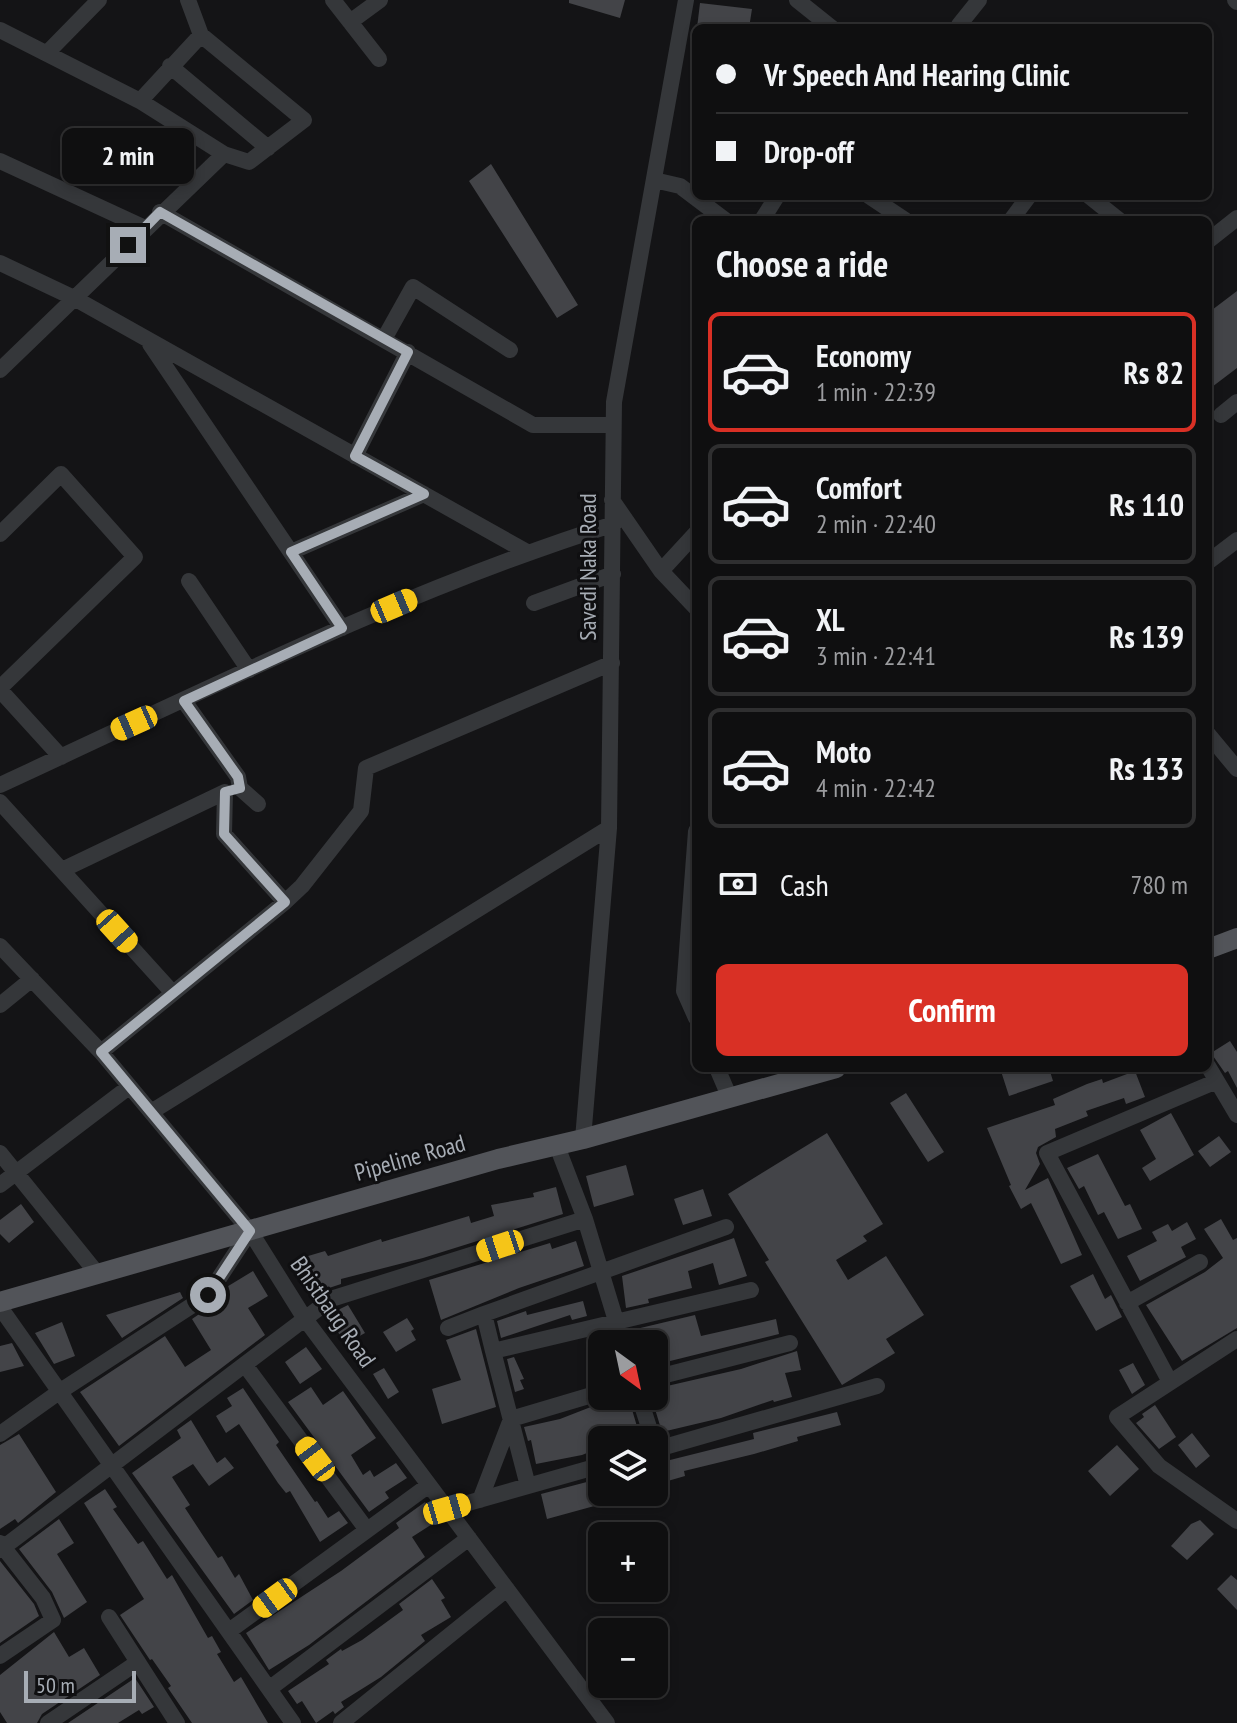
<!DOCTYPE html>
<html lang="en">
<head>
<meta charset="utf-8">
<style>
	:root { --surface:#0f0f10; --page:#181819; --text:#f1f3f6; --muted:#9b9c9f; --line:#2f2f30; --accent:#d93025 }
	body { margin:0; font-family:"PT Sans Narrow",sans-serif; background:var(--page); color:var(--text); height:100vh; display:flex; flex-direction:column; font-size:30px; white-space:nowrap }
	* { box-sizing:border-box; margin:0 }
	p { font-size:26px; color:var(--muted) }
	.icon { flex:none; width:44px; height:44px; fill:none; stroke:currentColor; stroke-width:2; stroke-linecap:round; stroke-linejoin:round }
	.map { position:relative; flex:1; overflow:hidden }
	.side { position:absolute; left:692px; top:216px; width:520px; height:856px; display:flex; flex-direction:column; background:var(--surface); border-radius:12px; box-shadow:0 4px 12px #0003,0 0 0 2px var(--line) }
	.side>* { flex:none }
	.hud { position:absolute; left:692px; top:24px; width:520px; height:176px; border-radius:12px; box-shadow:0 4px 12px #0003,0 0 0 2px var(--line); display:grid; align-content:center; height:176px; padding:0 24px; background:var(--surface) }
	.needle { width:52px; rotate:147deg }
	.fabs { position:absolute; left:588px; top:1330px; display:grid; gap:16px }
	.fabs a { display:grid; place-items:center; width:80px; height:80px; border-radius:12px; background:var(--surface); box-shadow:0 4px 12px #0003,0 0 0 2px var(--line); font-size:40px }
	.scale { position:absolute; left:24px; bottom:20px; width:112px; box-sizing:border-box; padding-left:8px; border:4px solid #a7adb5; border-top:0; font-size:22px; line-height:28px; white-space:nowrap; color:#a7adb5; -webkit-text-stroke:6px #0f0f11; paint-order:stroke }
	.end { position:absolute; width:36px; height:36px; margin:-18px; border:10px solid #a7adb5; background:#111; box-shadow:0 0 0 4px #111 }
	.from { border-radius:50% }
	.bubble { position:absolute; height:56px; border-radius:12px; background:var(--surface); box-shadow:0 4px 12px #0003,0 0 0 2px var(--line); font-size:26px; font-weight:600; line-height:56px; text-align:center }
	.car { position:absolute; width:24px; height:48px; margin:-24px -12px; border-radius:10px; box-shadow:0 0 6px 2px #0007; background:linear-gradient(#f5c518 24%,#345 0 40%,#f5c518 0 76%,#345 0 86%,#f5c518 0) }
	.hud b { display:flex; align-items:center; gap:28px; height:76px; font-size:30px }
	.hud b+b { border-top:2px solid var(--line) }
	.hud i { width:20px; height:20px; background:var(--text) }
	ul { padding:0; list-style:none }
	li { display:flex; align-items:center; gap:24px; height:120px; margin:0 16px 12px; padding:0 8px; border:4px solid var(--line); border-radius:12px }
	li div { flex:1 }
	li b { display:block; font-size:30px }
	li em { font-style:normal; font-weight:600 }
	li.on { border-color:var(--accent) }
	li>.icon { width:72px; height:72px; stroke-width:1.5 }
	h2 { padding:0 24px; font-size:36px; line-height:96px }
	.pay { display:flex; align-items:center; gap:20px; height:88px; padding:0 24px; font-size:30px }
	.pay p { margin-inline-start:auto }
	.action { display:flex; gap:16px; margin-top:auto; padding:16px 24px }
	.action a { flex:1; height:92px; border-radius:12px; background:var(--accent); color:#fff; font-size:32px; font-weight:600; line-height:92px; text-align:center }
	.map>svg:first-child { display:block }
	.building { fill:#434448 }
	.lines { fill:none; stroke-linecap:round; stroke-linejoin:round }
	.minor { stroke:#35373a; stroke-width:16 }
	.major { stroke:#525459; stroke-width:20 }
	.route { stroke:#a7adb5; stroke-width:10 }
	.labels { text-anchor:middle; stroke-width:6; stroke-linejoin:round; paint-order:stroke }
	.street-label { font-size:24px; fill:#a7adb5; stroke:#0f0f11 }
</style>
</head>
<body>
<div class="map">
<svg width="1237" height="1723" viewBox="0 0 1237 1723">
	<rect width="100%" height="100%" fill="#141416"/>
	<path class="building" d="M569,0H625L620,18L569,3Z
		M700,3L752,9L749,28H697Z
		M491,164L578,305L557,318L469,181Z
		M1237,291V368L1208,390V313Z
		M1230,1041L1237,1052V1088L1228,1071L1225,1073L1211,1053Z
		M1000,1068H1049L1053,1081L1009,1096Z
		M1135,1071L1145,1097L1126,1104L1124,1098L1086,1111L1088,1116L1055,1129L1056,1137L1038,1147L1036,1153L1040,1164L1025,1190L1048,1178L1082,1255L1061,1264L1031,1203L1021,1209L1009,1186L1011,1185L987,1128L1055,1105L1053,1099L1087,1084L1102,1079L1103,1083Z
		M906,1093L944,1152L928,1162L890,1103Z
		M1171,1113L1194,1155L1150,1181L1142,1168L1156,1159L1140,1130Z
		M827,1133L883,1224L863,1236L867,1241L836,1260L848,1280L886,1256L924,1315L886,1339L895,1353L842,1385L765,1262L769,1260L728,1194Z
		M1219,1136L1231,1152L1210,1167L1198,1151Z
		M1098,1154L1125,1206L1130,1204L1142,1229L1118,1239L1104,1212L1098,1215L1084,1186L1079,1189L1067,1168Z
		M626,1165L634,1195L594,1207L586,1176Z
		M556,1187L563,1214L423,1258L341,1279V1284L314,1293L298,1259L325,1251L328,1256L381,1239L382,1242L469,1216L471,1223L494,1216L491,1205L534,1197L533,1193Z
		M703,1189L712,1216L683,1225L674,1199Z
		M21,1204L34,1222L9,1243L0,1234V1220Z
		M1221,1219L1233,1240L1237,1238V1328L1182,1361L1146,1305L1205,1272L1223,1258L1204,1229Z
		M1187,1222L1196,1239L1181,1247L1186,1257L1140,1281L1127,1256L1157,1241L1152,1232L1168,1224L1172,1231Z
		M734,1238L747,1276L719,1285L713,1263L688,1271L692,1288L648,1299L649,1303L626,1308L622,1276Z
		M576,1241L584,1266L519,1288L441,1320L429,1280L550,1243L552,1249Z
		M253,1271L268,1296L248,1308L265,1335L119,1446L80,1392L165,1336L185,1367L211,1350L192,1319L214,1304L225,1288Z
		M1093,1274L1105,1299L1111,1295L1122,1317L1096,1331L1070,1286Z
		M180,1292L183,1298L122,1338L106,1315Z
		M583,1301L587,1316L572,1320L570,1315L501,1338L497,1321L526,1311L527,1315Z
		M348,1305L365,1333L345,1344L328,1315Z
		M695,1315L701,1336L776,1319L779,1334L654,1365V1344H635L632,1330Z
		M407,1318L414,1329L411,1331L416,1340L396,1352L383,1332Z
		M62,1322L75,1356L54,1364L35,1333Z
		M476,1329L496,1407L442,1424L432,1389L461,1380L446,1340Z
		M12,1343L24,1366L0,1372V1346Z
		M306,1347L322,1369L300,1384L285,1362Z
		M797,1351L801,1370L785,1373L792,1397L774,1402L773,1400L721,1418L662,1432L651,1396H654V1389L741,1369Z
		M514,1357L524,1379L520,1380L524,1389L515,1392L507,1359Z
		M1133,1363L1145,1385L1132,1394L1119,1370Z
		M384,1368L399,1392L388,1399L373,1374Z
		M311,1387L323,1405L343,1391L376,1438L351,1455L363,1475L370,1470L374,1477L396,1463L407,1478L385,1492L389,1498L369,1512L288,1402Z
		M243,1388L279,1442L276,1445L315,1502L317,1501L328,1518L339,1511L348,1523L320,1542L290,1491L286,1493L278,1483L239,1424L226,1433L216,1416L232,1406L227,1398Z
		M619,1396H628L641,1440H602V1447L582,1455L536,1464L531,1440L528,1441L524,1427L560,1419Z
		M1155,1405L1176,1437L1159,1449L1136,1423L1144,1417L1142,1414Z
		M837,1412L841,1425L797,1437L798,1441L754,1454L684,1471L685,1476L654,1485V1464L754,1439L753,1433Z
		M191,1420L217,1463L225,1457L234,1468L209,1486L193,1464L172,1477L190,1505L185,1508L202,1534L218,1558L222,1556L235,1578L239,1574L253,1600L234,1614L132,1473L181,1438L177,1430Z
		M1192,1433L1210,1456L1196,1468L1178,1445Z
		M19,1434L56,1492L18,1523L15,1519L0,1529V1445Z
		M1117,1445L1139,1469L1110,1496L1088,1471Z
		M602,1478V1499L597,1500L598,1505L547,1519L541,1494Z
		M105,1489L117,1507L113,1509L138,1544L143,1541L167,1579L172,1575L208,1638L212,1636L221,1652L217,1654L234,1682L241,1677L268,1723H192L168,1688L171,1686L152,1659L150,1660L120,1615L144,1599L84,1503Z
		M425,1502L437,1521L412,1537L425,1557L309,1645L269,1670L246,1633L341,1571L399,1528L396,1523Z
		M59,1519L74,1543L57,1554L87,1602L64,1618L52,1592L19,1549Z
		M1200,1520L1214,1534L1187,1560L1171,1546L1191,1524Z
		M0,1561L34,1604L39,1616L0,1643Z
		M1231,1575L1237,1580V1610L1217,1589Z
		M432,1579L445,1598L441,1600L451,1617L421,1635L425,1641L381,1677L341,1702L344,1707L335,1714L333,1711L316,1723L302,1701L297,1704L288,1691L329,1664L326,1660L341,1649L342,1651L362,1640L403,1610L399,1604Z
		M54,1632L69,1657L84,1648L100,1675L42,1714L37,1723H7L0,1712V1675Z
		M135,1678L154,1707L142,1714L139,1710L118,1723H68Z"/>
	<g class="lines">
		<path class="minor" d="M188,0L201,35L304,120L249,162L224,154
			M333,0L379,59
			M797,0L832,28
			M1235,0L1237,2
			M350,22L380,0
			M962,28L959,25L979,0
			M0,30L140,101L224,154L0,370
			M47,53L99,0
			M170,66L268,148
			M140,101L201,35
			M0,161L145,228
			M654,180L680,186L725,220
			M869,196L905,220
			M1089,196L1119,220
			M160,212L533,425H613
			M762,220L777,196
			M1011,220L1029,196
			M1208,241L1237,218
			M0,263L74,298L527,552
			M384,339L413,287L510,350
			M150,344L342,628
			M1221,415L1237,402
			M355,456L408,352
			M612,500L661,571L696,608
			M0,534L61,474L135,557L0,688
			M291,552L424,494
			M1208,562L1237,540
			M661,571L696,533
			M189,581L249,670
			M534,603L613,574
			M0,690L61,757
			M184,701L238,777L240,788L258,804
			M1208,734L1237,769
			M0,785C202,692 402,591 614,524
			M0,802L172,992
			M696,831L684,991L696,1018
			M62,870L225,792L224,834L285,902L302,886L361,811L366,768L612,663
			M0,946L101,1052L250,1231L305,1319L607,1723
			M0,1005L32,979
			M101,1052L285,902
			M1208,1066L1237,1115
			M717,1068L729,1096
			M151,1112L609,828
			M583,1139L609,828L614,402L686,0
			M557,1146L585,1219L623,1344
			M0,1153L96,1272
			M0,1185L129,1087
			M1127,1303L1200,1262
			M0,1307L293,1723
			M448,1328L484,1314
			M1237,1339L1117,1417L1159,1466L1237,1521
			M493,1351L484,1314L726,1227
			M245,1365L367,1530
			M654,1378L790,1343
			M1170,1382L1047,1153L1217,1081
			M639,1396L653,1440
			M0,1434L59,1392L208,1295L250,1231
			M654,1450L877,1386
			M528,1486L493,1351L751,1290
			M480,1500L511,1419L602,1392
			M447,1509L602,1465
			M0,1543L43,1598L53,1620L0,1656
			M0,1550L331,1299L585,1219
			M109,1617L177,1723
			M229,1631L429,1485
			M269,1689L469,1538
			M48,1723L138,1662
			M341,1723L507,1589"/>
		<path class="major" d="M1208,949L1237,938
			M0,1302L498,1159L583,1139L836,1068"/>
	</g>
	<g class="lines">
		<path class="route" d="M128,245L160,212L408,352L355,456L424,494L291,552L342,628L184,701L238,777L240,788L225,792L224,834L285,902L101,1052L250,1231L208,1295"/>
	</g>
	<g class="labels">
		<g class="street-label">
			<text transform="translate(588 567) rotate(-90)" y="8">Savedi Naka Road</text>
			<text transform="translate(410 1158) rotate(-16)" y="8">Pipeline Road</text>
			<text transform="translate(333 1312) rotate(55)" y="8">Bhistbaug Road</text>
		</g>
	</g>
</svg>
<div class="fabs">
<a><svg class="needle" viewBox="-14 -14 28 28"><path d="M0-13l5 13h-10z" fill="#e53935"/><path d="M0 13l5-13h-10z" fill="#9b9c9f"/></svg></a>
<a><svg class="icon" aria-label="layers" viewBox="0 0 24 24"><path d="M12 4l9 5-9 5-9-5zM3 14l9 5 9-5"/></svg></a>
<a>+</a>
<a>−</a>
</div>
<div class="scale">50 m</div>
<i class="end from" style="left:208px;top:1295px"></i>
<i class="end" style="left:128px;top:245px"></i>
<div class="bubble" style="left:62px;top:128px;width:132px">2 min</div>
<i class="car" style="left:394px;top:606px;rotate:67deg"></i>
<i class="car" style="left:134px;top:723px;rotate:246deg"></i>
<i class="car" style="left:117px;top:931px;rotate:138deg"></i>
<i class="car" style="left:500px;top:1246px;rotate:252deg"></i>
<i class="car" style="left:315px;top:1459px;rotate:323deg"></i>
<i class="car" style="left:447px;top:1509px;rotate:74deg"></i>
<i class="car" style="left:275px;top:1598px;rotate:234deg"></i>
<div class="hud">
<b><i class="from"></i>Vr Speech And Hearing Clinic</b>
<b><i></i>Drop-off</b>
</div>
<section class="side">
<h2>Choose a ride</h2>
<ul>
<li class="on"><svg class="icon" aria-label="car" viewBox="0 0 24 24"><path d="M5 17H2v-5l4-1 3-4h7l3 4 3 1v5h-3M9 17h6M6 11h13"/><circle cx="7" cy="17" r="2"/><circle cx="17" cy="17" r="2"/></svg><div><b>Economy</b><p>1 min · 22:39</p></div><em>Rs 82</em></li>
<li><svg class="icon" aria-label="car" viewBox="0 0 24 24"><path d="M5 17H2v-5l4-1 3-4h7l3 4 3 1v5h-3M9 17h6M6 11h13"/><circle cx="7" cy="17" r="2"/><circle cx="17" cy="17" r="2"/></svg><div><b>Comfort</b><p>2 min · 22:40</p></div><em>Rs 110</em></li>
<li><svg class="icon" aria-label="car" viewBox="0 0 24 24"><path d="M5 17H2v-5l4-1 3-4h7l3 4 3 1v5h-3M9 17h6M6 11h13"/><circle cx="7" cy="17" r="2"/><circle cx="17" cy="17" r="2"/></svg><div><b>XL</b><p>3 min · 22:41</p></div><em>Rs 139</em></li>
<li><svg class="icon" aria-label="car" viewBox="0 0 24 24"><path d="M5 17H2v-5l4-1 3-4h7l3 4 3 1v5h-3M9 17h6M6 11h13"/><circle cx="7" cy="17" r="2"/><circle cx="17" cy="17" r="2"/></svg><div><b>Moto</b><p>4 min · 22:42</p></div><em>Rs 133</em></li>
</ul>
<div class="pay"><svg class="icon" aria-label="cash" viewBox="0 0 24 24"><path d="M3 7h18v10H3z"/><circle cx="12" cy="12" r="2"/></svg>Cash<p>780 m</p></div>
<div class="action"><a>Confirm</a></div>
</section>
</div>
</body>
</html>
